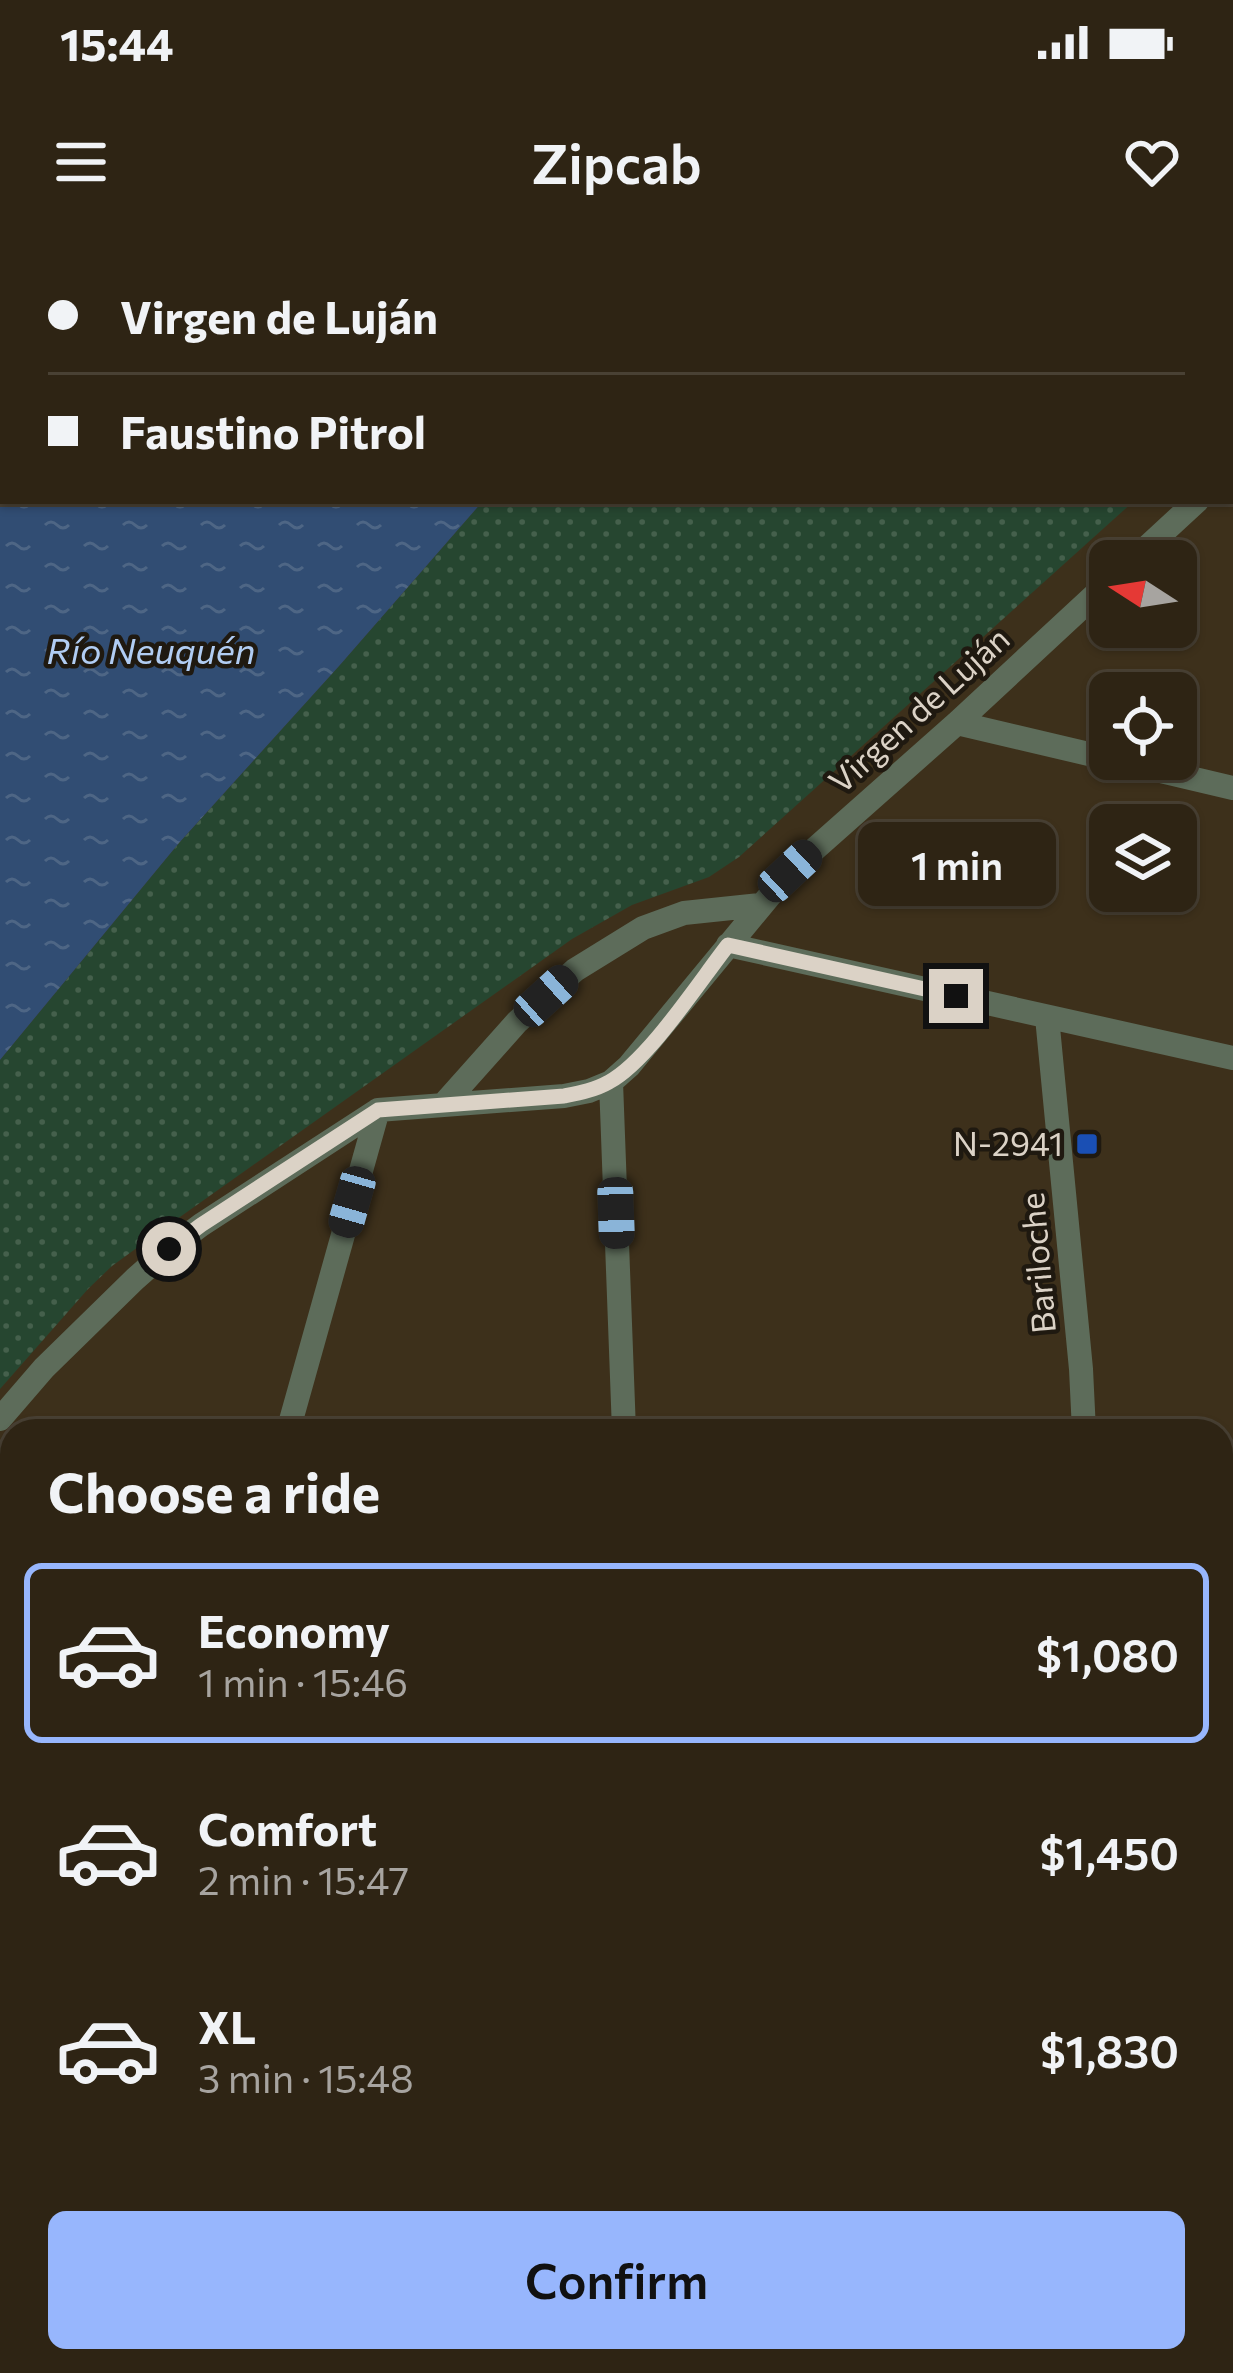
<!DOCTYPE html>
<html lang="en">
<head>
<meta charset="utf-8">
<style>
	:root { --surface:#2e2414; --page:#362c1d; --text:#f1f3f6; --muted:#a7a4a0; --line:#494134; --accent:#97b6fd }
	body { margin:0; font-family:Commissioner,sans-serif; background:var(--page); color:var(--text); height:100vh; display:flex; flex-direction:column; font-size:45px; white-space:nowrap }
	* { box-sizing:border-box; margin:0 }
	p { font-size:39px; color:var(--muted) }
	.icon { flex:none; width:66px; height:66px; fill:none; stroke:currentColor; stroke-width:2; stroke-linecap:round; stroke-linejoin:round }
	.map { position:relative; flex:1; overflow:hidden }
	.sheet { position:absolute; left:0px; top:1179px; width:1233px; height:954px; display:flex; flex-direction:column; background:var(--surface); border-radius:36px 36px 0 0; box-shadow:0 3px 9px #0004,0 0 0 3px var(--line) }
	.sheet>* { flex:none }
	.hud { position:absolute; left:0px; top:0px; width:1233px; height:264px; box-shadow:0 3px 9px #0004,0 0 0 3px var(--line); display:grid; align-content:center; height:264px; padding:0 48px; background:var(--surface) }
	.needle { width:78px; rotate:282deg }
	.controls { position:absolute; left:1089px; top:300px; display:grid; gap:24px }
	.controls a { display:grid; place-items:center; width:108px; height:108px; border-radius:18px; background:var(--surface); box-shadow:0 3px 9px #0004,0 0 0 3px var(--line); font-size:60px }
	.end { position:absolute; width:54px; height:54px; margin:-27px; border:15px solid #dbd2c6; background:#111; box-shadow:0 0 0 6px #111 }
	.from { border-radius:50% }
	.bubble { position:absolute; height:84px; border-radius:18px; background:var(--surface); box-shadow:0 3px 9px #0004,0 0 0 3px var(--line); font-size:39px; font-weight:600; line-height:84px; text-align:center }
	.car { position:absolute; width:36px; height:72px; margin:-36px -18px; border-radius:15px; box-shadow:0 0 9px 3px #0007; background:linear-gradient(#222 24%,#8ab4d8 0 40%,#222 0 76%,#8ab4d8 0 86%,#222 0) }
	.hud b { display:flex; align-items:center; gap:42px; height:114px; font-size:45px }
	.hud b+b { border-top:3px solid var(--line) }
	.hud i { width:30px; height:30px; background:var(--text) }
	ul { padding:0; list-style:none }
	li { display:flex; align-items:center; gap:36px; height:180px; margin:0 24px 18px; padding:0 24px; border:6px solid transparent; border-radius:18px }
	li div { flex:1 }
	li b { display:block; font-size:45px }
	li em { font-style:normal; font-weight:600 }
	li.selected { border-color:var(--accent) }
	li>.icon { width:108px; height:108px; stroke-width:1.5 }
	h2 { padding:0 48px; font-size:54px; line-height:144px }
	.cta { display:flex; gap:24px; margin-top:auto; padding:24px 48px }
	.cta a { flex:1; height:138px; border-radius:18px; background:var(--accent); color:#111; font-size:48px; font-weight:600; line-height:138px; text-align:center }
	.status { display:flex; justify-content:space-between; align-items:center; height:84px; padding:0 60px; background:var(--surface); direction:ltr }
	.status svg { height:33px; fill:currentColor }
	header { display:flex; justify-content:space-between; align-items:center; height:156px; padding:0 48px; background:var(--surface); font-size:54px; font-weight:600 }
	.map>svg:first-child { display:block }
	.education { fill:#45372a }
	.grass { fill:url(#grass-dots) }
	.forest { fill:url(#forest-firs) }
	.water { fill:url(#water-ripples) }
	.building { fill:url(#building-back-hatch) }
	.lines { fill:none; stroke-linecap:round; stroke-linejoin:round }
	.minor { stroke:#5d6c5a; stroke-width:24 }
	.secondary { stroke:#758c6f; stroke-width:24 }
	.route { stroke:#dbd2c6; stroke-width:15 }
	.transit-dot { fill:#1a4fb4; stroke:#1f1910; stroke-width:4.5 }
	.labels { text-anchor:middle; stroke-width:9; stroke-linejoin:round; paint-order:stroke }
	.street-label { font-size:33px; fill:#dbd2c6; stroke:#1f1910 }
	.poi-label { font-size:33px; fill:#dbd2c6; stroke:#1f1910; text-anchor:end }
	.water-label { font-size:36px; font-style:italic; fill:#b1cdf3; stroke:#1f1910 }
</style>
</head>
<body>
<div class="status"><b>15:44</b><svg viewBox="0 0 49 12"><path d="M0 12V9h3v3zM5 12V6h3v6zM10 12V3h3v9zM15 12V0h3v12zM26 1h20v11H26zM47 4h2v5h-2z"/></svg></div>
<header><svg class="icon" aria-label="menu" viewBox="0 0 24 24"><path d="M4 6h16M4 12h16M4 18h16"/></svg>Zipcab<svg class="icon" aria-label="heart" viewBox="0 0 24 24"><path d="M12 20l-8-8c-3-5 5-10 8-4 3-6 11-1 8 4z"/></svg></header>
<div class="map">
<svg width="1233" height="2133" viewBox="0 0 1233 2133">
	<defs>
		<pattern id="grass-dots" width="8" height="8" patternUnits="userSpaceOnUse" patternTransform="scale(3)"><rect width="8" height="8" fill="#264630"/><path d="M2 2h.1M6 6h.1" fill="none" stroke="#45604c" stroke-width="1.8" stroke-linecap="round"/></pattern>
		<pattern id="forest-firs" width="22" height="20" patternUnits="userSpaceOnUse" patternTransform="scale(3)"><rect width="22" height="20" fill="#264630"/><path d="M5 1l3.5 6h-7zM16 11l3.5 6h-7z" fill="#45604c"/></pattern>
		<pattern id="water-ripples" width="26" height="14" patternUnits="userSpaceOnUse" patternTransform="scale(3)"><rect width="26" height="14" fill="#314d73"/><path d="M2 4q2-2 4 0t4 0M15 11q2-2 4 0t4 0" fill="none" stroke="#4e6685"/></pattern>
		<pattern id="building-back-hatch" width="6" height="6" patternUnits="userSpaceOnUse" patternTransform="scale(3)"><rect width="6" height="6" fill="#5d3452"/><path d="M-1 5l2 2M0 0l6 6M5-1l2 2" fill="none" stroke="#745069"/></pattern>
	</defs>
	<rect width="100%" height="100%" fill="#3d301b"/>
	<path class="education" d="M1221,2024L1233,2027V2133H1159L1162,2121H1221Z"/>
	<path class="grass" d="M937,0H1233V172L1230,174V3H933Z
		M483,261H1134L739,617L709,637L632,665L572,699L156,994L112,1026L88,1049L0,1149V820L179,603L340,425Z"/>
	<path class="forest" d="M493,0H860L856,3H491Z"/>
	<path class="water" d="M11,0H493L491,3H10Z
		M3,21V261H483L340,425L179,603L0,820V28Z"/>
	<path class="building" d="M1222,1868L1233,1871V2027L1221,2024Z
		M1231,2038L1233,2133H1210L1213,2121H1221V2084Z
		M21,2121H66L43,2133H27Z
		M276,2121H296L302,2133H254Z"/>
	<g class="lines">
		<path class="minor" d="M1230,230L1233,227
			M1132,321L1197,261
			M957,483L1233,548
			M728,705L1233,818
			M1047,777L1081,1129L1084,1191
			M611,842L624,1191
			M443,865L517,782L575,730L643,688L684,673L760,665
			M0,1179L44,1128L135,1039L169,1009L201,985L378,870L564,856L589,851L611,842L629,826L790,631L957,483L1110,341
			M288,1191L378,870
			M0,1698L12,1683
			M367,2133L370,2121
			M545,2133L548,2121
			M831,2133L833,2121"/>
		<path class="secondary" d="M1221,1766L1233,1768
			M0,1826L12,1796
			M0,1870L12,1849"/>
	</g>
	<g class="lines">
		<path class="route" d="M169,1009L201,985L378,870L564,856C579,853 595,850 609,842C648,821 699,742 728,705L956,756"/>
	</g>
	<rect class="transit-dot" x="1075" y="892" width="24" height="24" rx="6"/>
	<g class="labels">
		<g class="street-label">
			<text transform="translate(919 470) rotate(-42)" y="12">Virgen de Luján</text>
			<text transform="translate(1038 1023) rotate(-95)" y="12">Bariloche</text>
		</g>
		<g class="poi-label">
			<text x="1063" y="916">N-2941</text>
		</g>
		<g class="water-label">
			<text x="151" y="424">Río Neuquén</text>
		</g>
	</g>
</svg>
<div class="controls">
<a><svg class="needle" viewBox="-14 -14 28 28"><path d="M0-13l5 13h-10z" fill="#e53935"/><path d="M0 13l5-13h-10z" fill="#a7a4a0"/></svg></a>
<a><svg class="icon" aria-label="locate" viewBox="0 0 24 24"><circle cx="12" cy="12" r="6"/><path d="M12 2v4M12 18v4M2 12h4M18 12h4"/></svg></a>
<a><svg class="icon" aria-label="layers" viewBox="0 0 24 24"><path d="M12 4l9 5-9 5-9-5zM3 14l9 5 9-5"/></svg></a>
</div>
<i class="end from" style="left:169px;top:1009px"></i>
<i class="end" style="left:956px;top:756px"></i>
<div class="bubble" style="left:858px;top:582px;width:198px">1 min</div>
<i class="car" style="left:790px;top:631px;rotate:47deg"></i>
<i class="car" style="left:546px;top:756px;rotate:48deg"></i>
<i class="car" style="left:352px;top:962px;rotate:196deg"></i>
<i class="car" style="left:616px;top:973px;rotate:178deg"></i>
<div class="hud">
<b><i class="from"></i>Virgen de Luján</b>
<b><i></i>Faustino Pitrol</b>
</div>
<section class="sheet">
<h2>Choose a ride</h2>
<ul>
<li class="selected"><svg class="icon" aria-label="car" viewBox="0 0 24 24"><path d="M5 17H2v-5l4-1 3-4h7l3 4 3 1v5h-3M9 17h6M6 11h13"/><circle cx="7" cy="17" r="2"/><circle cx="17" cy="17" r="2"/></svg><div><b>Economy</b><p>1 min · 15:46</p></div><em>$1,080</em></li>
<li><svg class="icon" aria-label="car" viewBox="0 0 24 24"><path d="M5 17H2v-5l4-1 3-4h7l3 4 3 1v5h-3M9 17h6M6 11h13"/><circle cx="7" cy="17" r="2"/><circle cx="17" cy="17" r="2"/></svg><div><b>Comfort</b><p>2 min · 15:47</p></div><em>$1,450</em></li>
<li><svg class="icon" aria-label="car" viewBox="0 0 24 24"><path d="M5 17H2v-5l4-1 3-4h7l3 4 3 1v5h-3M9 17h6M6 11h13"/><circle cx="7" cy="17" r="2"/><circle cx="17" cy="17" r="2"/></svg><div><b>XL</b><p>3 min · 15:48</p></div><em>$1,830</em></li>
</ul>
<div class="cta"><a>Confirm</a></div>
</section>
</div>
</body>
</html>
